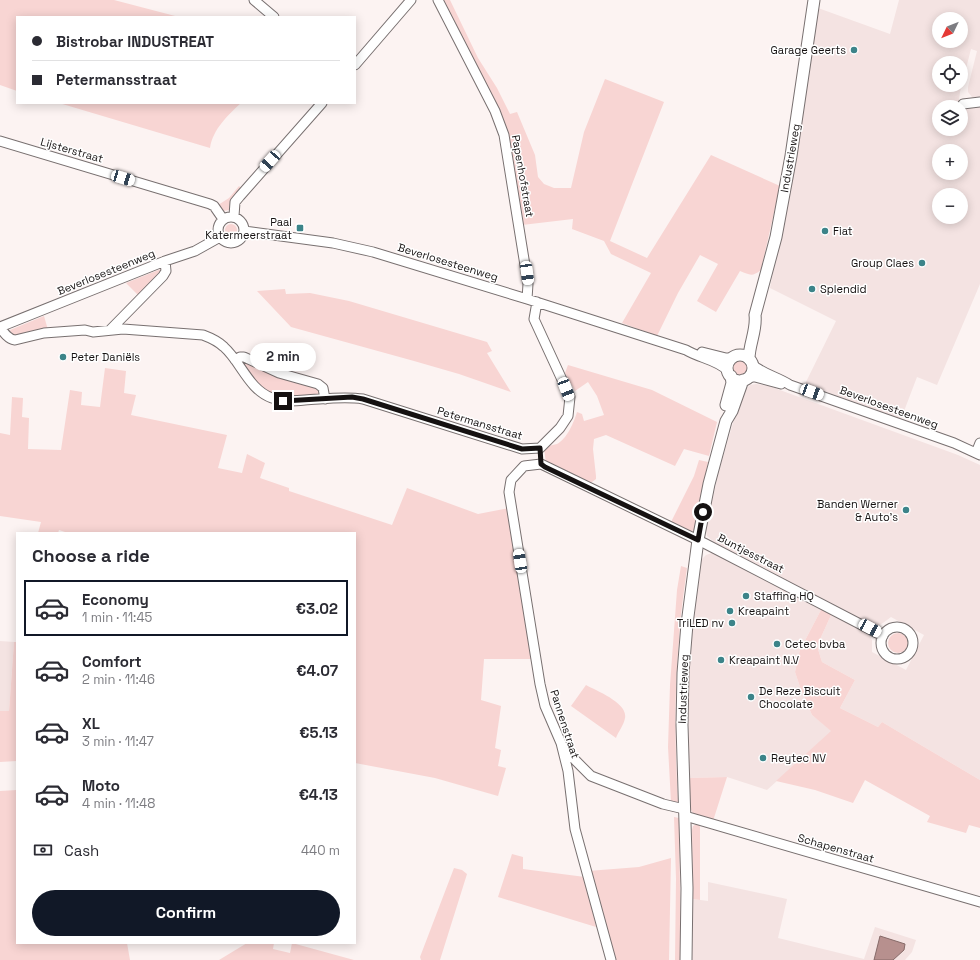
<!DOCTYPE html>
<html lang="en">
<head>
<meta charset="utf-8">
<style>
	:root { --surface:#fff; --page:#f7f7f7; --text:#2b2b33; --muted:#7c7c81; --line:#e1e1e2; --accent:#111827 }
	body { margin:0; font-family:"Space Grotesk",sans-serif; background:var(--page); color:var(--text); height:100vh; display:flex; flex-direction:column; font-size:15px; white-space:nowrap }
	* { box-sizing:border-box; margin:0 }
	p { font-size:13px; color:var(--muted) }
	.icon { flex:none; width:22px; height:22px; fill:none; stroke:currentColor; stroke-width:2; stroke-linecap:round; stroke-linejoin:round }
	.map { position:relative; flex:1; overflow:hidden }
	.sheet { position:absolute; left:16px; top:532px; width:340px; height:412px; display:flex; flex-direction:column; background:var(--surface); border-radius:0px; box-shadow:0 2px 10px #0003 }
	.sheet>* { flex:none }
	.banner { position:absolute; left:16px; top:16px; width:340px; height:88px; border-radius:0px; box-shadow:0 2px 10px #0003; display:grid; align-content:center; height:88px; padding:0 16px; background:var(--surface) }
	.needle { width:26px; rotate:227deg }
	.tools { position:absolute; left:932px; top:12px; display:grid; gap:8px }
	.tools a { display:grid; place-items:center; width:36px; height:36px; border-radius:50%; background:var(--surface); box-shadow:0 2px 10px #0003; font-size:20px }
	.end { position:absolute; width:18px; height:18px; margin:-9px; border:5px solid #151111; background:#fff; box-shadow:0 0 0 2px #fff }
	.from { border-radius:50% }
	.bubble { position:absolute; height:28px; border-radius:14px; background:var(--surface); box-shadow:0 2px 10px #0003; font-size:13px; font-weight:800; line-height:28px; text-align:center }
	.car { position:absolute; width:12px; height:24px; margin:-12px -6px; border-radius:5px; box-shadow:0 0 3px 1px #0007; background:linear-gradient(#fff 24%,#345 0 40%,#fff 0 76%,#345 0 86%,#fff 0) }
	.banner b { display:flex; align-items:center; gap:14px; height:38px; font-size:15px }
	.banner b+b { border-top:1px solid var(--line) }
	.banner i { width:10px; height:10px; background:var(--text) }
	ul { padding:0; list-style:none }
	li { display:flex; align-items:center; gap:12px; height:56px; margin:0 8px 6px; padding:0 8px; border:2px solid transparent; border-radius:0px }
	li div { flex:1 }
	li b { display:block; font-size:15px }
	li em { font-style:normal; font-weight:800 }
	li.selected { border-color:var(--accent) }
	li>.icon { width:36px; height:36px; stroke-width:1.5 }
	h2 { padding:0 16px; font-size:18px; line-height:48px }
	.pay { display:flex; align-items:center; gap:10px; height:44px; padding:0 16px; font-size:15px }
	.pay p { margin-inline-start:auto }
	.action { display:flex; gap:8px; margin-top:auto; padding:8px 16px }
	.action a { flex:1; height:46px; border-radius:24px; background:var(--accent); color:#fff; font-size:16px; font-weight:800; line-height:46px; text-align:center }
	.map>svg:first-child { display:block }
	.built { fill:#f4e3e2; fill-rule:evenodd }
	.green { fill:#f8d5d3 }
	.water { fill:#b7908e; stroke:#866a68 }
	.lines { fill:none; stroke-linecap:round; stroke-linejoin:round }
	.minor-casing { stroke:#787070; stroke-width:11 }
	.major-casing { stroke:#787070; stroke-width:13 }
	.minor { stroke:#fff; stroke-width:9 }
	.major { stroke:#fff; stroke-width:11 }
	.route { stroke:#151111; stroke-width:5 }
	.poi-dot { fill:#3c8489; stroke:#fff; stroke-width:1.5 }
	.labels { text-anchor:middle; stroke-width:3; stroke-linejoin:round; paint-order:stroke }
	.poi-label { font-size:11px; fill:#151111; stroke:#fff; text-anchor:start }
	.street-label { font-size:11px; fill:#151111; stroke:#fff }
</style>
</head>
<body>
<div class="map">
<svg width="980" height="960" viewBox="0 0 980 960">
	<rect width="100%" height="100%" fill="#fcf3f2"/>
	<path class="built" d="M899,0H980V99L972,97L968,92V87L977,51L971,49L960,92L958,107H939V129H961V107L980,106V284L937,385L917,377L901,419L805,384L836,321L770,288L802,122L818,8L890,34ZM939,19H961V41H939ZM939,63H961V85H939ZM939,151H961V173H939ZM939,195H961V217H939Z
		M756,384L769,386L788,393L958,455L980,465V780L882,722L878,727L840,708L855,680L822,662L817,646L832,613L868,633L872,640V652L906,670L924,635L891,617L883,623L879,625H874L867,623L714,542L707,536L706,531L718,474L733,423L745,390L750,385Z
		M712,553H717L822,608L800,650L795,672L800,687L812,715L832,731L767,790L727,777L689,778V675L693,624L701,560L706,555Z
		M0,641L14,642L9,711H0Z
		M708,882L787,899L778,938L864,959L875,927L916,940L912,952L905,960H692L693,899L708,901Z"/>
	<path class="green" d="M0,0H114L179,17H17V91L0,85Z
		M441,0H450L478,58L497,88L510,114L517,112L535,155L538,177L544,184L554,188H571L584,132L605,79L664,102L610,241L647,258L711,155L780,186L761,270C752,277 750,275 740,271L716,312L697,301L718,264L700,255L678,293L657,336L622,323L651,273L611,254L604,241L572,229L573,219L522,225L509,138Z
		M59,103H241C228,115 213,129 210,148Z
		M239,186L242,189L229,210L223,211L218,205L229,198Z
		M225 230a6 6 0 1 1 12 0a6 6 0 1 1-12 0Z
		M161,269L163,270L140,297L126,283Z
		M285,289L286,294L310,293L349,301L487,342L492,351L487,353L511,392L459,374L414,361L291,327L257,291Z
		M44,316L48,330L33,331L15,335H12L10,330Z
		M240,359L318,386L321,395L281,398L259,386Z
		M733 368a8 8 0 1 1 16 0a8 8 0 1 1-16 0Z
		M568,365L652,390L717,422L709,456L684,449L675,466L606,435L594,439L593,449L596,476V479L588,485L546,465L544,447C548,446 553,445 557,444C567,439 574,422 577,412L582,414L584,421L604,415L597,396L588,382L575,391L565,373Z
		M105,368L126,371L124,393L136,395L131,415L227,435L218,468L242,473L247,454L265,463L260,478L289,488V491L392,525L407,488L478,514L509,508L534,659H484L481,700L501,706L495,748L501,750L498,766L506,768L498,796L435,778L355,763V533H68L59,530L58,533H38L41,522L0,516V433L10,435L12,397L23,398L22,417L29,418L28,449L61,450L70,390L82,392L81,405L100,407Z
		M699,460L708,462L694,530L691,532L670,524L694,476Z
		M681,566L687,568C684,592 680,616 679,641C674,694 675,748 678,802H671L668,747L670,685L677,590Z
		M822,608L832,613L817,646L822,662L855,680L840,708L878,727L882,722L980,780V828L969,825L966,833L927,822L930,816L865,780L853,803L815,790L776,781L831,731L812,715L800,687L795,672L800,650Z
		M888 643a10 10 0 1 1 20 0a10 10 0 1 1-20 0Z
		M14,642H17V761L0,762V711H9Z
		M586,685C597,691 628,703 625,718C624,725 618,732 616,738L571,706Z
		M727,777L713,821L694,815L690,808L689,778Z
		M17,790V943H127L130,960H0V791Z
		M674,817L679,818L680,893V960H675L676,879Z
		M699,823L700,827V900L693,899L692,830L693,826Z
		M512,854L523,857V869L585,877L596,927L498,897Z
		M671,858L669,960H614L588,871L639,867Z
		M454,868L462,870L467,874L440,960H421L420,957Z
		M247,943H274L273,949L290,953L292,943L354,960H219Z"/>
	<path class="water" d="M880,936L905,944L904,950L893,960H874Z"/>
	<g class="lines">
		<defs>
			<path id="minor" d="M254,0L274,17
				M438,0L495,111L504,135L528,284L527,299
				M355,65L411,0
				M963,104L980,102
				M0,141L210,204L214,206L223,219
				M234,216L235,202L240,196L322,103
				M218 230a13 13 0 1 1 26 0a13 13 0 1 1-26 0Z
				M244,231L333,243L373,252L527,299L686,350C699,358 718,360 728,371
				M0,327C4,333 8,339 15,340L44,333L85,330L93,332L123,329L203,335C211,338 218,341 224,347C241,362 249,390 272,398C282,402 294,401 305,400C324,399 344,396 363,399L522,449L540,448L560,428L568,416L570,397L534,319L537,302
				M0,327L165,261L195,251L220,237
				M110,330L163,276L166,271L165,261
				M702,352L726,358H732
				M235,360L240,357H244L279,373L318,384L323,388L325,399
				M753,365C763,374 778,377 790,385L954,443L980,455
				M749,377H755L781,384
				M976,453L980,443
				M524,466L511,480L509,492L540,684L545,706L561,743L568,771L575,829L611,960
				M524,466L541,464L704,543L883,636
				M881 643a16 16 0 1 1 32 0a16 16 0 1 1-32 0Z
				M563,746L576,761L591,776L663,804L684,809
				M685,816L980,902"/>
			<path id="major" d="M727 368a13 13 0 1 1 26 0a13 13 0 1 1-26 0Z
				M749,359C749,344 757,330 755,315L776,237L791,156L814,0
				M726,405L732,383L731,376
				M686,960L687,888L682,725L683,673L687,624L698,540L709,484L726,421L732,411L743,380"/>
		</defs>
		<use href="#minor" class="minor-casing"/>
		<use href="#major" class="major-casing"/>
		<use href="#minor" class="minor"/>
		<use href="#major" class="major"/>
	</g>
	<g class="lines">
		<path class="route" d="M283,401L352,397L363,399L522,449L540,448L541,464L545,467L698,540L703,512"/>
	</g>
	<g class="poi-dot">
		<circle cx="854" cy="50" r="4"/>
		<rect x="296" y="224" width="8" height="8" rx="2"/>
		<circle cx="825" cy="231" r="4"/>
		<circle cx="922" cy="263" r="4"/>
		<circle cx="812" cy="289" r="4"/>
		<circle cx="63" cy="357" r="4"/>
		<circle cx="906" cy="510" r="4"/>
		<circle cx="746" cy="596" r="4"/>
		<circle cx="730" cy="611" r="4"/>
		<circle cx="732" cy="623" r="4"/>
		<circle cx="777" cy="644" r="4"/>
		<circle cx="721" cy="660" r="4"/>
		<circle cx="751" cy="697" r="4"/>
		<circle cx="763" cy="758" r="4"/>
	</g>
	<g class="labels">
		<g class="poi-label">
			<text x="846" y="54" text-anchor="end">Garage Geerts</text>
			<text x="292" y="226" text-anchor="end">Paal<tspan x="292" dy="13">Katermeerstraat</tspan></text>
			<text x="833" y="235">Fiat</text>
			<text x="914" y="267" text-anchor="end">Group Claes</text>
			<text x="820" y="293">Splendid</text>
			<text x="71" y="361">Peter Daniëls</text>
			<text x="898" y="508" text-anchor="end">Banden Werner<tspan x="898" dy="13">&amp; Auto's</tspan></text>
			<text x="754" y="600">Staffing HQ</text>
			<text x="738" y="615">Kreapaint</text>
			<text x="724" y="627" text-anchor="end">TriLED nv</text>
			<text x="785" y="648">Cetec bvba</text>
			<text x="729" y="664">Kreapaint N.V</text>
			<text x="759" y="695">De Reze Biscuit<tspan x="759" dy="13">Chocolate</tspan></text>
			<text x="771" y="762">Reytec NV</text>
		</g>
		<g class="street-label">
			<text transform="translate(72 150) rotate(16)" y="4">Lijsterstraat</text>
			<text transform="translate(790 158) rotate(-80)" y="4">Industrieweg</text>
			<text transform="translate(523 176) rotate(80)" y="4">Papenhofstraat</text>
			<text transform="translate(448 262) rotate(17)" y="4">Beverlosesteenweg</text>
			<text transform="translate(106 272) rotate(-22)" y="4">Beverlosesteenweg</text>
			<text transform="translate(889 407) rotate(20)" y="4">Beverlosesteenweg</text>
			<text transform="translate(480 423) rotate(17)" y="4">Petermansstraat</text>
			<text transform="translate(751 553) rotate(27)" y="4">Buntjesstraat</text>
			<text transform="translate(683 689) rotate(-88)" y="4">Industrieweg</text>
			<text transform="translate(565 724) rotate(72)" y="4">Pannenstraat</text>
			<text transform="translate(836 848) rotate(16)" y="4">Schapenstraat</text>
		</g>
	</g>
</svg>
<div class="tools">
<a><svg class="needle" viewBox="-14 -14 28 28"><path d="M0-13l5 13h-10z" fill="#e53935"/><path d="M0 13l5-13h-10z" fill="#7c7c81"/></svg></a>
<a><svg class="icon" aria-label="locate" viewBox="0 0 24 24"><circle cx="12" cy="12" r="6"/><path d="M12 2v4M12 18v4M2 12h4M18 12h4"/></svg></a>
<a><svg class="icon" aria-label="layers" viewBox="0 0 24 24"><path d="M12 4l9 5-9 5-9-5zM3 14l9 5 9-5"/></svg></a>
<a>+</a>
<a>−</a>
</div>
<i class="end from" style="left:703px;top:512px"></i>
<i class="end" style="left:283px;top:401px"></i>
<div class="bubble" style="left:250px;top:343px;width:66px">2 min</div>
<i class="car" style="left:270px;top:161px;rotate:222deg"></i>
<i class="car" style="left:123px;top:178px;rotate:107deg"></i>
<i class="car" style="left:527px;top:273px;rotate:172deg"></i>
<i class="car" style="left:566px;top:389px;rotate:159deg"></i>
<i class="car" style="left:812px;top:392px;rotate:110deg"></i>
<i class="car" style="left:520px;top:561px;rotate:351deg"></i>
<i class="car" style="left:870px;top:628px;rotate:118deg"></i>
<div class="banner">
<b><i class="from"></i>Bistrobar INDUSTREAT</b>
<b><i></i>Petermansstraat</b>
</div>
<section class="sheet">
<h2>Choose a ride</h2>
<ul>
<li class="selected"><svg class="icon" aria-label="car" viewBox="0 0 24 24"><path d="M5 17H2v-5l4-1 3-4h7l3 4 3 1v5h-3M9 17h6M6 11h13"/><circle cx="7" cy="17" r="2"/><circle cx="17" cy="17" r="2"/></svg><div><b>Economy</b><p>1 min · 11:45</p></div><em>€3.02</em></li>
<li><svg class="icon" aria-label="car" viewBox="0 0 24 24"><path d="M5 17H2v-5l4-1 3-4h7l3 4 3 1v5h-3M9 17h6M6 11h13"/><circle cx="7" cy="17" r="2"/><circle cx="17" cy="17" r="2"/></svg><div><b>Comfort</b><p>2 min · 11:46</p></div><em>€4.07</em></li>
<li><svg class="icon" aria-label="car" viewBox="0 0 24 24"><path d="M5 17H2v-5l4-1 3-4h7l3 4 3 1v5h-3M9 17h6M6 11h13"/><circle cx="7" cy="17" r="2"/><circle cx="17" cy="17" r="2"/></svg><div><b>XL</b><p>3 min · 11:47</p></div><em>€5.13</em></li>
<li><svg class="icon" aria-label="car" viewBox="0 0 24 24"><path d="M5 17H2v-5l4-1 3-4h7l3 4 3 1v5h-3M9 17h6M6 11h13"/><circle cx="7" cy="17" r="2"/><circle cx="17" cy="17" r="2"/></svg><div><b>Moto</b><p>4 min · 11:48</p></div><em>€4.13</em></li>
</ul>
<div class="pay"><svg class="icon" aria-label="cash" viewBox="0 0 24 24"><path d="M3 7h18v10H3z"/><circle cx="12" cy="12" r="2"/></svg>Cash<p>440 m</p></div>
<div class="action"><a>Confirm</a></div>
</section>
</div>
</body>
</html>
